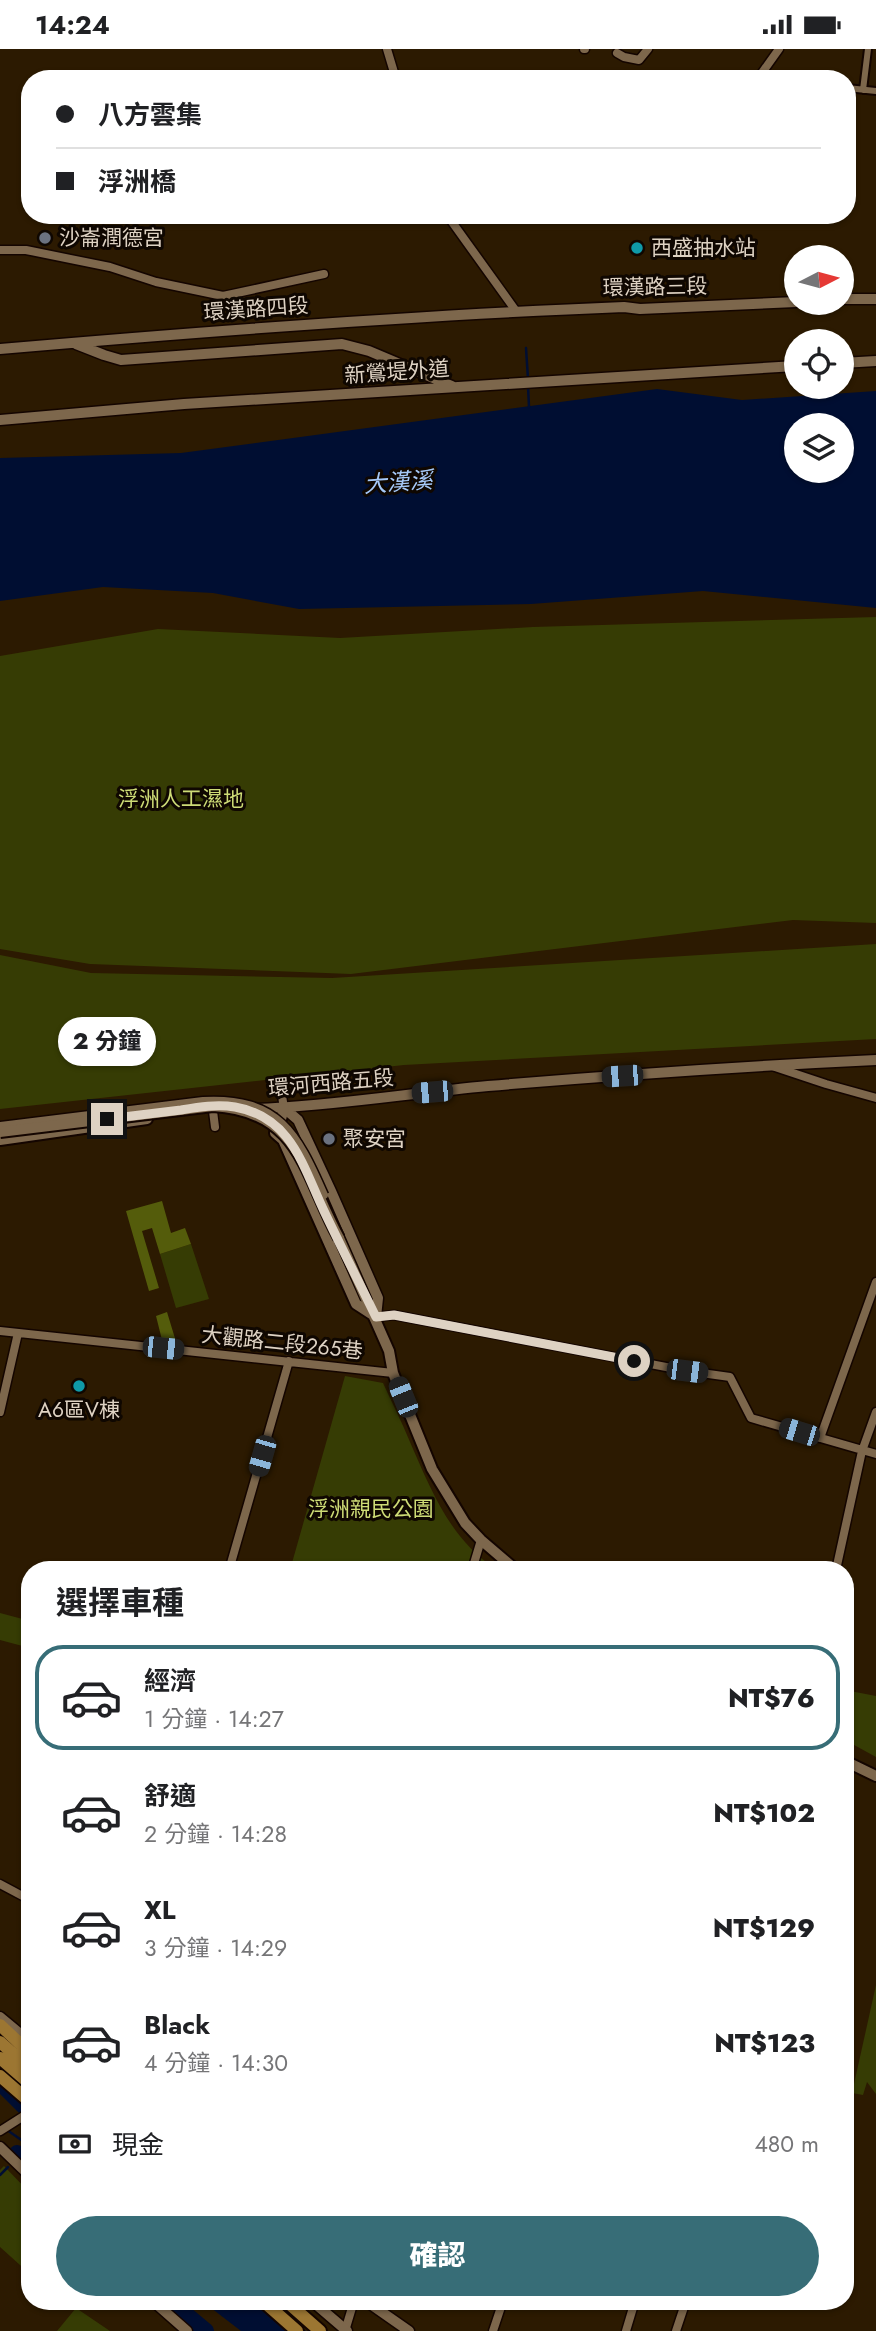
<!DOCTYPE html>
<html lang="zh-TW">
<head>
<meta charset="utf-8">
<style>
	:root { --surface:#fff; --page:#f6f6f6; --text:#202124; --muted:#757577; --line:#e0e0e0; --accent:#376d77 }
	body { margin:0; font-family:Jost,"Noto Sans TC",sans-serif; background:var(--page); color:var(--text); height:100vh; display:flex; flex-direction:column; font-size:26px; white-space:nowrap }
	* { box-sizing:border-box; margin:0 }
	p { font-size:23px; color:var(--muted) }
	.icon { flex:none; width:38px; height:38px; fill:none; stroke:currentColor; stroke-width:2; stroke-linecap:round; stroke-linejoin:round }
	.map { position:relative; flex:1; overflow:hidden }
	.drawer { position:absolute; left:21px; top:1512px; width:833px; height:749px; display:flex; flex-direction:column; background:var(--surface); border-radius:28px; box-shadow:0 2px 5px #0004 }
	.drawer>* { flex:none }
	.hud { position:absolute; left:21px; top:21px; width:835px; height:154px; border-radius:28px; box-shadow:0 2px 5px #0004; display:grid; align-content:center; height:154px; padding:0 35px; background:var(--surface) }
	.needle { width:46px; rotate:84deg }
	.controls { position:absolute; left:784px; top:196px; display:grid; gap:14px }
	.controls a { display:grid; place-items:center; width:70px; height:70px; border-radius:50%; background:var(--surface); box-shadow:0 2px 5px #0004; font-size:35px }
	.end { position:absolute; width:32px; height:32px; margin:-16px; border:9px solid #ded2c3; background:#111; box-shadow:0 0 0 4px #111 }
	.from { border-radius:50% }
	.bubble { position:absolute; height:49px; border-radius:24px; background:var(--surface); box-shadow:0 2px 5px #0004; font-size:23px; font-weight:800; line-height:49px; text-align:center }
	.car { position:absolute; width:21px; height:42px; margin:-21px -10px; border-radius:9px; box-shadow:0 0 5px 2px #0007; background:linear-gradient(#222 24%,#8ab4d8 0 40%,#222 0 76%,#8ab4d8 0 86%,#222 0) }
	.hud b { display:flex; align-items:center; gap:24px; height:66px; font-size:26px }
	.hud b+b { border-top:2px solid var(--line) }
	.hud i { width:18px; height:18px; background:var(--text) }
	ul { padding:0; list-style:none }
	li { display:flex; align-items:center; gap:21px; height:105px; margin:0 14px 10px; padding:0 21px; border:4px solid transparent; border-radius:28px }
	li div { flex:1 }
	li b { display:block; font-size:26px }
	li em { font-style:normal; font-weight:800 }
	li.current { border-color:var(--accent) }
	li>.icon { width:63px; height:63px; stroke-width:1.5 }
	h2 { padding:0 35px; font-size:32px; line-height:84px }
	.pay { display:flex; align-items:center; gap:18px; height:77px; padding:0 35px; font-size:26px }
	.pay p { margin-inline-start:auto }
	.action { display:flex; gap:14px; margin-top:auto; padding:14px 35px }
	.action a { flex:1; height:80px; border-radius:42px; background:var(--accent); color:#fff; font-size:28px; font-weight:800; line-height:80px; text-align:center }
	.status { display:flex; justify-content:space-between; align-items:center; height:49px; padding:0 35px; background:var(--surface); direction:ltr }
	.status svg { height:19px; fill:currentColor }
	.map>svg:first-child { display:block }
	.green { fill:#363c04 }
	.forest { fill:#545c0b }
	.water { fill:#000e32; fill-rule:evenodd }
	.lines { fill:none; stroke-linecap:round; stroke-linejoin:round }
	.stream { stroke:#000e32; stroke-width:2.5 }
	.river { stroke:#000e32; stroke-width:16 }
	.pedestrian-casing { stroke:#140500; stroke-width:10 }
	.minor-casing { stroke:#140500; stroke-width:11 }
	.tertiary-casing { stroke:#140500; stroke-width:13 }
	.secondary-casing { stroke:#140500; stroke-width:14 }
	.trunk-casing { stroke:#140500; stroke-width:16 }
	.pedestrian { stroke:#7d674c; stroke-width:6 }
	.minor { stroke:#7d674c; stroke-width:8 }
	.tertiary { stroke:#7d674c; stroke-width:10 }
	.secondary { stroke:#7d674c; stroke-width:10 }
	.trunk { stroke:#9c7632; stroke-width:12 }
	.minor-bridge-casing { stroke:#140500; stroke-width:11; stroke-linecap:butt }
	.secondary-bridge-casing { stroke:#140500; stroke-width:14; stroke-linecap:butt }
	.minor-bridge { stroke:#7d674c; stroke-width:8 }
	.secondary-bridge { stroke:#7d674c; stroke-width:10 }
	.route { stroke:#ded2c3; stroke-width:9 }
	.worship-dot { fill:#6b7280; stroke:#0f0701; stroke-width:2.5 }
	.culture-dot { fill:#0f9aa8; stroke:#0f0701; stroke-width:2.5 }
	.labels { text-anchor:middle; stroke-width:6; stroke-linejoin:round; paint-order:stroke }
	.poi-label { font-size:21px; fill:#ded2c3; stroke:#0f0701; text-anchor:start }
	.street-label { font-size:21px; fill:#ded2c3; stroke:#0f0701 }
	.park-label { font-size:21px; fill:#cedc76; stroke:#0f0701 }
	.water-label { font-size:23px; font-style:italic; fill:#a6c9f8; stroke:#0f0701 }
</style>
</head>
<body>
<div class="status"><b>14:24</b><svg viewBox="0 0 49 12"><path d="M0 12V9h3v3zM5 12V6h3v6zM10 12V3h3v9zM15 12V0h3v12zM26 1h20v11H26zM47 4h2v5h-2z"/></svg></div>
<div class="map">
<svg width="876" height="2282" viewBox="0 0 876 2282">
	<rect width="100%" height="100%" fill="#2c1a01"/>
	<path class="green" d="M876,568V874L793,871L351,925L90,915L0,900V607L158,580L340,589L533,578Z
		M876,895V990L404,1016L0,1060V906L91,924L332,929Z
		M191,1195L209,1250L176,1259L160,1205Z
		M345,1327L383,1334C392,1354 402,1373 410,1393C432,1443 450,1490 497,1521H290Z
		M0,1564L30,1572V1599L0,1591Z
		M845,1641L876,1647V1708L845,1691Z
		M876,1936V2045L867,2033L863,2046L852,2044Z
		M4,2117L30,2144V2225L0,2198V2121Z
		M76,2259L110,2282H57Z"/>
	<path class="forest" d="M162,1152L171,1184L185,1179L191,1195L160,1205L152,1179L142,1182L159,1239L149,1242L126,1162Z
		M167,1263L177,1296L163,1295L156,1267Z"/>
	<path class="water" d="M657,340L742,351L876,342V559L703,542L531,555L299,560L213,544L103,538L0,552V409L181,404ZM796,376H842V422H796Z
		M0,1990L30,2028V2075L0,2045Z
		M202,2252H272L306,2282H241Z"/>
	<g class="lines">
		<path class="stream" d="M526,299L528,330
			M528,337L529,358
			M7,2081L30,2097
			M0,2126L8,2118"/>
		<path class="river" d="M17,2104L30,2118
			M170,2252L206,2282"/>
		<defs>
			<path id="pedestrian" d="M759,28L776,30
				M847,39L876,42
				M863,41L868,0"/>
			<path id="minor" d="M387,0L396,30
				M584,0H585
				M617,4L624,8L639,11L648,0
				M759,28L779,0
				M447,166L516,262
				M0,201H26L110,218L156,233L223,247L324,225
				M775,1018L826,1035L876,1049
				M280,1035L284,1059
				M213,1062L215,1078
				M376,1268L394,1266L687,1322L730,1328L751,1369L876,1405
				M0,1282L393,1324
				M0,1363L18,1284
				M820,1389L876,1233
				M229,1521L289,1312
				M472,1521L481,1491
				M836,1521L862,1402L876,1363
				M0,1835L30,1851
				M0,2082L30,2063
				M345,2282L354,2252
				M493,2282L503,2252
				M626,2282L635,2252
				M676,2282L686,2252"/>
			<path id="tertiary" d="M842,250H876
				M76,295L104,306L121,311L342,295L369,302L452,337
				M0,300C208,282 416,266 624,258L640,260L796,253
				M842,314L876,312
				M0,371L184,355L796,317
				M284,1059L298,1071L331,1142L378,1249L376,1268
				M255,1060C334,1057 411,1044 488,1037C617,1026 747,1017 876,1011
				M0,1968L30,1993
				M0,2098L30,2127
				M153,2252L187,2282
				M312,2252L347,2282
				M366,2252L409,2282"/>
			<path id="secondary" d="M282,1083L280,1074L284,1059
				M275,1084L283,1091L356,1255L376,1268
				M0,1091L147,1070
				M339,1189L389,1302L393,1324L432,1420L465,1474L481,1491L516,1521
				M845,1712L876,1727"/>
			<path id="trunk" d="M0,1976L30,2004
				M0,1993L30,2020
				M0,2009L30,2035
				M0,2027L30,2053
				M263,2252L297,2282
				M286,2252L320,2282"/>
		</defs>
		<use href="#pedestrian" class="pedestrian-casing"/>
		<use href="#minor" class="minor-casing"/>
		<use href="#tertiary" class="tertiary-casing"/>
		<use href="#secondary" class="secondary-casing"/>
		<use href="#trunk" class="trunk-casing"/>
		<use href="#pedestrian" class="pedestrian"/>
		<use href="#minor" class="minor"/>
		<use href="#tertiary" class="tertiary"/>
		<use href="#secondary" class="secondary"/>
		<use href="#trunk" class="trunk"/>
		<defs>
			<path id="minor-bridge" d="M0,1077L203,1052C278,1048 297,1084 324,1146"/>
			<path id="secondary-bridge" d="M0,1083L213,1057C301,1062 304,1125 339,1189"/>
		</defs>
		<use href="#minor-bridge" class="minor-bridge-casing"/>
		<use href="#secondary-bridge" class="secondary-bridge-casing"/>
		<use href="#minor-bridge" class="minor-bridge"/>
		<use href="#secondary-bridge" class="secondary-bridge"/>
	</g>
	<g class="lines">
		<path class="route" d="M107,1070C132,1067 156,1064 181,1061C199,1058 217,1055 235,1058C292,1068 303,1118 324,1162C341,1198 359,1233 376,1268L394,1266L634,1312"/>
	</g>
	<g class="worship-dot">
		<circle cx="45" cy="189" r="7"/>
		<circle cx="329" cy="1090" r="7"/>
	</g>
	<g class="culture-dot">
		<circle cx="637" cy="199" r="7"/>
		<circle cx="79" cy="1337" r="7"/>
	</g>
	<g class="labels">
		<g class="poi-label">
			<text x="59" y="196">沙崙潤德宮</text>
			<text x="651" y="206">西盛抽水站</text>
			<text x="343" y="1097">聚安宮</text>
			<text x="79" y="1368" text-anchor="middle">A6區V棟</text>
		</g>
		<g class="street-label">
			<text transform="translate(655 238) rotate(-1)" y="7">環漢路三段</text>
			<text transform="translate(256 260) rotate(-4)" y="7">環漢路四段</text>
			<text transform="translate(397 323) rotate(-4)" y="7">新鶯堤外道</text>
			<text transform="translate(331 1034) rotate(-5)" y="7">環河西路五段</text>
			<text transform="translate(282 1294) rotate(6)" y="7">大觀路二段265巷</text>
		</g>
		<g class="park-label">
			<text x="181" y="757">浮洲人工濕地</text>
			<text x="371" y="1467">浮洲親民公園</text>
		</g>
		<g class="water-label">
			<text transform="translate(398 433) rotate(-4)" y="8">大漢溪</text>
		</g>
	</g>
</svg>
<div class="controls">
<a><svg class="needle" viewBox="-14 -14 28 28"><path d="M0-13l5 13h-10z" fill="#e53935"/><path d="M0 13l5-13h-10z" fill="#757577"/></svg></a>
<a><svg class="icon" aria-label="locate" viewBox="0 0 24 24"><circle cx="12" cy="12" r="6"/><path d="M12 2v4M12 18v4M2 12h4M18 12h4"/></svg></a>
<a><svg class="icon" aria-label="layers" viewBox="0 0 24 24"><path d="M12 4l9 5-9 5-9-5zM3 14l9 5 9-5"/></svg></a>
</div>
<i class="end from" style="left:634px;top:1312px"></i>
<i class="end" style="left:107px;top:1070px"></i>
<div class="bubble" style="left:58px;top:968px;width:98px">2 分鐘</div>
<i class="car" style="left:622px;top:1027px;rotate:266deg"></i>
<i class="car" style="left:432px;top:1043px;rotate:265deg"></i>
<i class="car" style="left:163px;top:1299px;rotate:96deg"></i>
<i class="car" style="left:687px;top:1322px;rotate:97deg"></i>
<i class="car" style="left:403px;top:1348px;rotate:338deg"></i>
<i class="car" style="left:799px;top:1383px;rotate:287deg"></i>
<i class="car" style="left:262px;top:1407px;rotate:196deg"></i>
<div class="hud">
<b><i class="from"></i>八方雲集</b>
<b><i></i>浮洲橋</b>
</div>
<section class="drawer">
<h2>選擇車種</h2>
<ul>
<li class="current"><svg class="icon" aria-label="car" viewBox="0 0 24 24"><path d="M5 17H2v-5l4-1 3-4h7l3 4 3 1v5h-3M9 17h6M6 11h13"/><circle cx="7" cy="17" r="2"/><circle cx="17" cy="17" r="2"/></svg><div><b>經濟</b><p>1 分鐘 · 14:27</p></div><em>NT$76</em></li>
<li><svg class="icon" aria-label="car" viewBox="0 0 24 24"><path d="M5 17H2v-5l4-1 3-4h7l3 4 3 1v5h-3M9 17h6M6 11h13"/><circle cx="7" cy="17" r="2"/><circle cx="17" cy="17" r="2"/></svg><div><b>舒適</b><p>2 分鐘 · 14:28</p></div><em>NT$102</em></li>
<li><svg class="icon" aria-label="car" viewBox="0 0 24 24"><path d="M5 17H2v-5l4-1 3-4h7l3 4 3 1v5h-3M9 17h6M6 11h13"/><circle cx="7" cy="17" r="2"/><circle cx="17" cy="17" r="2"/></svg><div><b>XL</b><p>3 分鐘 · 14:29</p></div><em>NT$129</em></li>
<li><svg class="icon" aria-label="car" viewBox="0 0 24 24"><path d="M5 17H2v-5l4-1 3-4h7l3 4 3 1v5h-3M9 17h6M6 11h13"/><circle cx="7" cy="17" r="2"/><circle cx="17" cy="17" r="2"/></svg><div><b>Black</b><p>4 分鐘 · 14:30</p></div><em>NT$123</em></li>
</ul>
<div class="pay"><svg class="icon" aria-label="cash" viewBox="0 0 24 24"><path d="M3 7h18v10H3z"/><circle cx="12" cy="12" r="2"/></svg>現金<p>480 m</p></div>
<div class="action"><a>確認</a></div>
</section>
</div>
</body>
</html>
